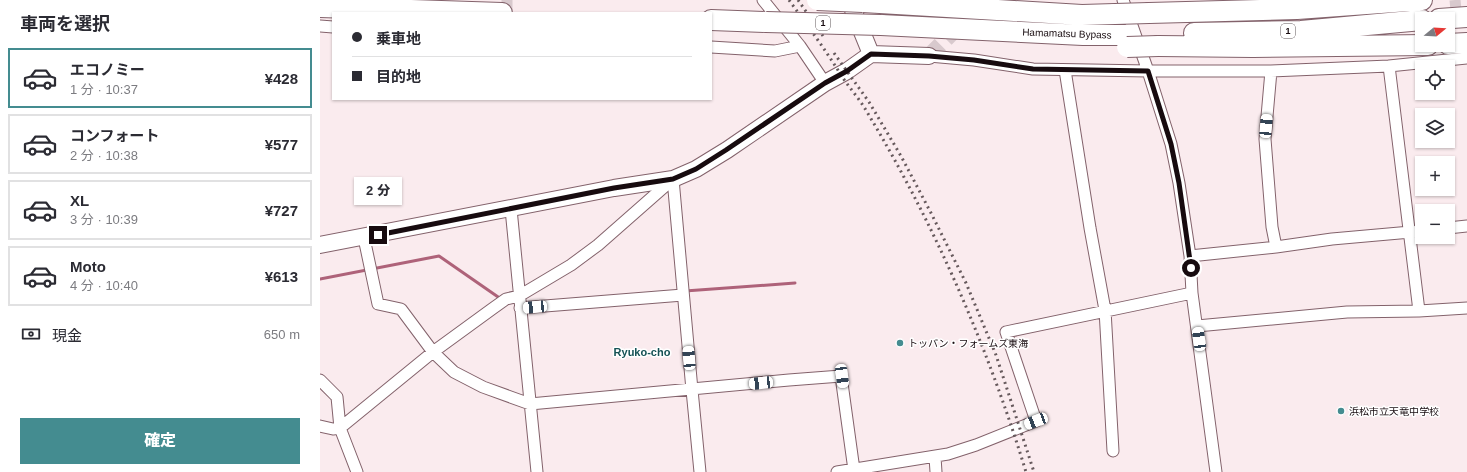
<!DOCTYPE html>
<html lang="ja">
<head>
<meta charset="utf-8">
<style>
	:root { --surface:#fff; --page:#f7f7f7; --text:#2b2b33; --muted:#7c7c81; --line:#e1e1e2; --accent:#448c90 }
	body { margin:0; font-family:Arial,"Noto Sans JP",sans-serif; background:var(--page); color:var(--text); height:100vh; display:flex; flex-direction:column; font-size:15px; white-space:nowrap }
	* { box-sizing:border-box; margin:0 }
	p { font-size:13px; color:var(--muted) }
	.icon { flex:none; width:22px; height:22px; fill:none; stroke:currentColor; stroke-width:2; stroke-linecap:round; stroke-linejoin:round }
	.map { position:relative; flex:1; overflow:hidden }
	.side { display:flex; flex-direction:column; background:var(--surface); width:320px }
	.side>* { flex:none }
	.hud { position:absolute; left:12px; top:12px; width:380px; height:88px; border-radius:0px; box-shadow:0 1px 3px #0004; display:grid; align-content:center; height:88px; padding:0 20px; background:var(--surface) }
	.needle { width:26px; rotate:72deg }
	.buttons { position:absolute; left:1095px; top:12px; display:grid; gap:8px }
	.buttons a { display:grid; place-items:center; width:40px; height:40px; border-radius:0px; background:var(--surface); box-shadow:0 1px 3px #0004; font-size:20px }
	.end { position:absolute; width:18px; height:18px; margin:-9px; border:5px solid #170b0f; background:#fff; box-shadow:0 0 0 2px #fff }
	.from { border-radius:50% }
	.bubble { position:absolute; height:28px; border-radius:0px; background:var(--surface); box-shadow:0 1px 3px #0004; font-size:13px; font-weight:800; line-height:28px; text-align:center }
	.car { position:absolute; width:12px; height:24px; margin:-12px -6px; border-radius:5px; box-shadow:0 0 3px 1px #0007; background:linear-gradient(#fff 24%,#345 0 40%,#fff 0 76%,#345 0 86%,#fff 0) }
	.hud b { display:flex; align-items:center; gap:14px; height:38px; font-size:15px }
	.hud b+b { border-top:1px solid var(--line) }
	.hud i { width:10px; height:10px; background:var(--text) }
	ul { padding:0; list-style:none }
	li { display:flex; align-items:center; gap:12px; height:60px; margin:0 8px 6px; padding:0 12px; border:2px solid var(--line); border-radius:0px }
	li div { flex:1 }
	li b { display:block; font-size:15px }
	li em { font-style:normal; font-weight:800 }
	li.active { border-color:var(--accent) }
	li>.icon { width:36px; height:36px; stroke-width:1.5 }
	h2 { padding:0 20px; font-size:18px; line-height:48px }
	.pay { display:flex; align-items:center; gap:10px; height:44px; padding:0 20px; font-size:15px }
	.pay p { margin-inline-start:auto }
	.primary-button { display:flex; gap:8px; margin-top:auto; padding:8px 20px }
	.primary-button a { flex:1; height:46px; border-radius:0px; background:var(--accent); color:#fff; font-size:16px; font-weight:800; line-height:46px; text-align:center }
	main { display:flex; flex:1; min-height:0 }
	.map>svg:first-child { display:block }
	.lines { fill:none; stroke-linecap:round; stroke-linejoin:round }
	.stream { stroke:#ae6279; stroke-width:3 }
	.street-tunnel { stroke:#d8c9cd; stroke-width:11; stroke-dasharray:11 5.5; stroke-linecap:butt }
	.secondary-tunnel { stroke:#d8c9cd; stroke-width:16; stroke-dasharray:16 8; stroke-linecap:butt }
	.street-casing { stroke:#83626b; stroke-width:13 }
	.secondary-casing { stroke:#83626b; stroke-width:18 }
	.highway-casing { stroke:#83626b; stroke-width:22 }
	.street { stroke:#fff; stroke-width:11 }
	.secondary { stroke:#fff; stroke-width:16 }
	.highway { stroke:#fff; stroke-width:20 }
	.rail { stroke:#66595c; stroke-width:3; stroke-dasharray:2 4; stroke-linecap:butt }
	.highway-bridge-casing { stroke:#83626b; stroke-width:22; stroke-linecap:butt }
	.highway-bridge { stroke:#fff; stroke-width:20 }
	.route { stroke:#170b0f; stroke-width:5 }
	.poi-dot { fill:#448c90; stroke:#fff; stroke-width:1.5 }
	.labels { text-anchor:middle; stroke-width:3; stroke-linejoin:round; paint-order:stroke }
	.shield { fill:#fff; stroke:#5d5457; stroke-width:1 }
	.shield-label { font-size:9px; font-weight:bold; fill:#170b0f }
	.street-label { font-size:10px; fill:#170b0f; stroke:#fff }
	.poi-label { font-size:10px; fill:#170b0f; stroke:#fff; text-anchor:start }
	.neighbourhood-label { font-size:11px; font-weight:bold; fill:#155255; stroke:#fff }
</style>
</head>
<body>
<main>
<section class="side">
<h2>車両を選択</h2>
<ul>
<li class="active"><svg class="icon" aria-label="car" viewBox="0 0 24 24"><path d="M5 17H2v-5l4-1 3-4h7l3 4 3 1v5h-3M9 17h6M6 11h13"/><circle cx="7" cy="17" r="2"/><circle cx="17" cy="17" r="2"/></svg><div><b>エコノミー</b><p>1 分 · 10:37</p></div><em>¥428</em></li>
<li><svg class="icon" aria-label="car" viewBox="0 0 24 24"><path d="M5 17H2v-5l4-1 3-4h7l3 4 3 1v5h-3M9 17h6M6 11h13"/><circle cx="7" cy="17" r="2"/><circle cx="17" cy="17" r="2"/></svg><div><b>コンフォート</b><p>2 分 · 10:38</p></div><em>¥577</em></li>
<li><svg class="icon" aria-label="car" viewBox="0 0 24 24"><path d="M5 17H2v-5l4-1 3-4h7l3 4 3 1v5h-3M9 17h6M6 11h13"/><circle cx="7" cy="17" r="2"/><circle cx="17" cy="17" r="2"/></svg><div><b>XL</b><p>3 分 · 10:39</p></div><em>¥727</em></li>
<li><svg class="icon" aria-label="car" viewBox="0 0 24 24"><path d="M5 17H2v-5l4-1 3-4h7l3 4 3 1v5h-3M9 17h6M6 11h13"/><circle cx="7" cy="17" r="2"/><circle cx="17" cy="17" r="2"/></svg><div><b>Moto</b><p>4 分 · 10:40</p></div><em>¥613</em></li>
</ul>
<div class="pay"><svg class="icon" aria-label="cash" viewBox="0 0 24 24"><path d="M3 7h18v10H3z"/><circle cx="12" cy="12" r="2"/></svg>現金<p>650 m</p></div>
<div class="primary-button"><a>確定</a></div>
</section>
<div class="map">
<svg width="1147" height="472" viewBox="0 0 1147 472">
	<rect width="100%" height="100%" fill="#faebee"/>
	<g class="lines">
		<path class="stream" d="M0,279L119,256L181,299
			M365,291L475,283"/>
		<path class="street-tunnel" d="M187,0V13
			M1135,0L1138,31"/>
		<path class="secondary-tunnel" d="M609,56L642,23"/>
		<defs>
			<path id="street" d="M443,0L480,46L505,83
				M803,0L828,71L851,144L859,183L870,256L872,293L896,472
				M0,26L13,27
				M391,47L455,51L480,46
				M609,56L654,60L713,69L828,71H951L1069,66L1147,58
				M1069,66L1099,311
				M745,70L770,228L785,310L793,451
				M951,71L945,139L952,227L956,247
				M353,179L372,390L380,472
				M191,209L217,472
				M1128,228L1147,226
				M44,238L58,304L81,309L113,352L134,372L163,387L210,404L469,380L521,376L534,470
				M870,256L956,247L1012,239L1102,231
				M200,308L363,295
				M877,326L1027,312L1099,311L1147,308
				M0,380L17,397L20,428L37,472
				M0,426L13,429L20,428L113,352L172,309L186,299L199,296L251,265L278,245L353,179
				M615,457L616,472
				M517,472L628,454L656,445L716,421L686,332L872,293"/>
			<path id="secondary" d="M529,0L551,54
				M0,245L294,188L353,179L376,169L407,150L505,83L527,71L551,54L609,56"/>
			<path id="highway" d="M543,2L762,15L795,14
				M0,7L182,13
				M829,13L977,9L1102,0
				M1119,19L1147,17
				M391,20L446,22
				M561,25L763,35H806
				M874,33L981,31L1102,20
				M1128,44L1147,43
				M838,46L933,47L1108,45"/>
		</defs>
		<use href="#street" class="street-casing"/>
		<use href="#secondary" class="secondary-casing"/>
		<use href="#highway" class="highway-casing"/>
		<use href="#street" class="street"/>
		<use href="#secondary" class="secondary"/>
		<use href="#highway" class="highway"/>
		<path class="rail" d="M469,0C487,25 505,49 521,75C528,86 537,96 544,107C613,221 667,344 706,472
			M478,0L503,36
			M514,53L549,102L581,156L611,213L646,283L676,355L714,472"/>
		<defs>
			<path id="highway-bridge" d="M497,0L543,2
				M795,14L829,13
				M446,22L561,25
				M807,47L838,46"/>
		</defs>
		<use href="#highway-bridge" class="highway-bridge-casing"/>
		<use href="#highway-bridge" class="highway-bridge"/>
	</g>
	<g class="lines">
		<path class="route" d="M58,235L294,188L353,179L376,169L406,150L505,83L527,71L551,54L609,56L654,60L713,69L828,71L851,144L859,183L871,268"/>
	</g>
	<g class="poi-dot">
		<circle cx="580" cy="343" r="4"/>
		<circle cx="1021" cy="411" r="4"/>
	</g>
	<g class="labels">
		<g class="shield">
			<rect x="496" y="16" width="14" height="14" rx="3"/>
			<rect x="961" y="24" width="14" height="14" rx="3"/>
		</g>
		<g class="shield-label">
			<text x="503" y="26">1</text>
			<text x="968" y="34">1</text>
		</g>
		<g class="street-label">
			<text transform="translate(747 33) rotate(2)" y="4">Hamamatsu Bypass</text>
		</g>
		<g class="poi-label">
			<text x="588" y="347">トッパン・フォームズ東海</text>
			<text x="1029" y="415">浜松市立天竜中学校</text>
		</g>
		<g class="neighbourhood-label">
			<text x="322" y="356">Ryuko-cho</text>
		</g>
	</g>
</svg>
<div class="buttons">
<a><svg class="needle" viewBox="-14 -14 28 28"><path d="M0-13l5 13h-10z" fill="#e53935"/><path d="M0 13l5-13h-10z" fill="#7c7c81"/></svg></a>
<a><svg class="icon" aria-label="locate" viewBox="0 0 24 24"><circle cx="12" cy="12" r="6"/><path d="M12 2v4M12 18v4M2 12h4M18 12h4"/></svg></a>
<a><svg class="icon" aria-label="layers" viewBox="0 0 24 24"><path d="M12 4l9 5-9 5-9-5zM3 14l9 5 9-5"/></svg></a>
<a>+</a>
<a>−</a>
</div>
<i class="end from" style="left:871px;top:268px"></i>
<i class="end" style="left:58px;top:235px"></i>
<div class="bubble" style="left:34px;top:177px;width:48px">2 分</div>
<i class="car" style="left:946px;top:126px;rotate:5deg"></i>
<i class="car" style="left:215px;top:307px;rotate:265deg"></i>
<i class="car" style="left:879px;top:339px;rotate:352deg"></i>
<i class="car" style="left:369px;top:358px;rotate:355deg"></i>
<i class="car" style="left:522px;top:376px;rotate:172deg"></i>
<i class="car" style="left:441px;top:383px;rotate:264deg"></i>
<i class="car" style="left:716px;top:421px;rotate:249deg"></i>
<div class="hud">
<b><i class="from"></i>乗車地</b>
<b><i></i>目的地</b>
</div>
</div>
</main>
</body>
</html>
